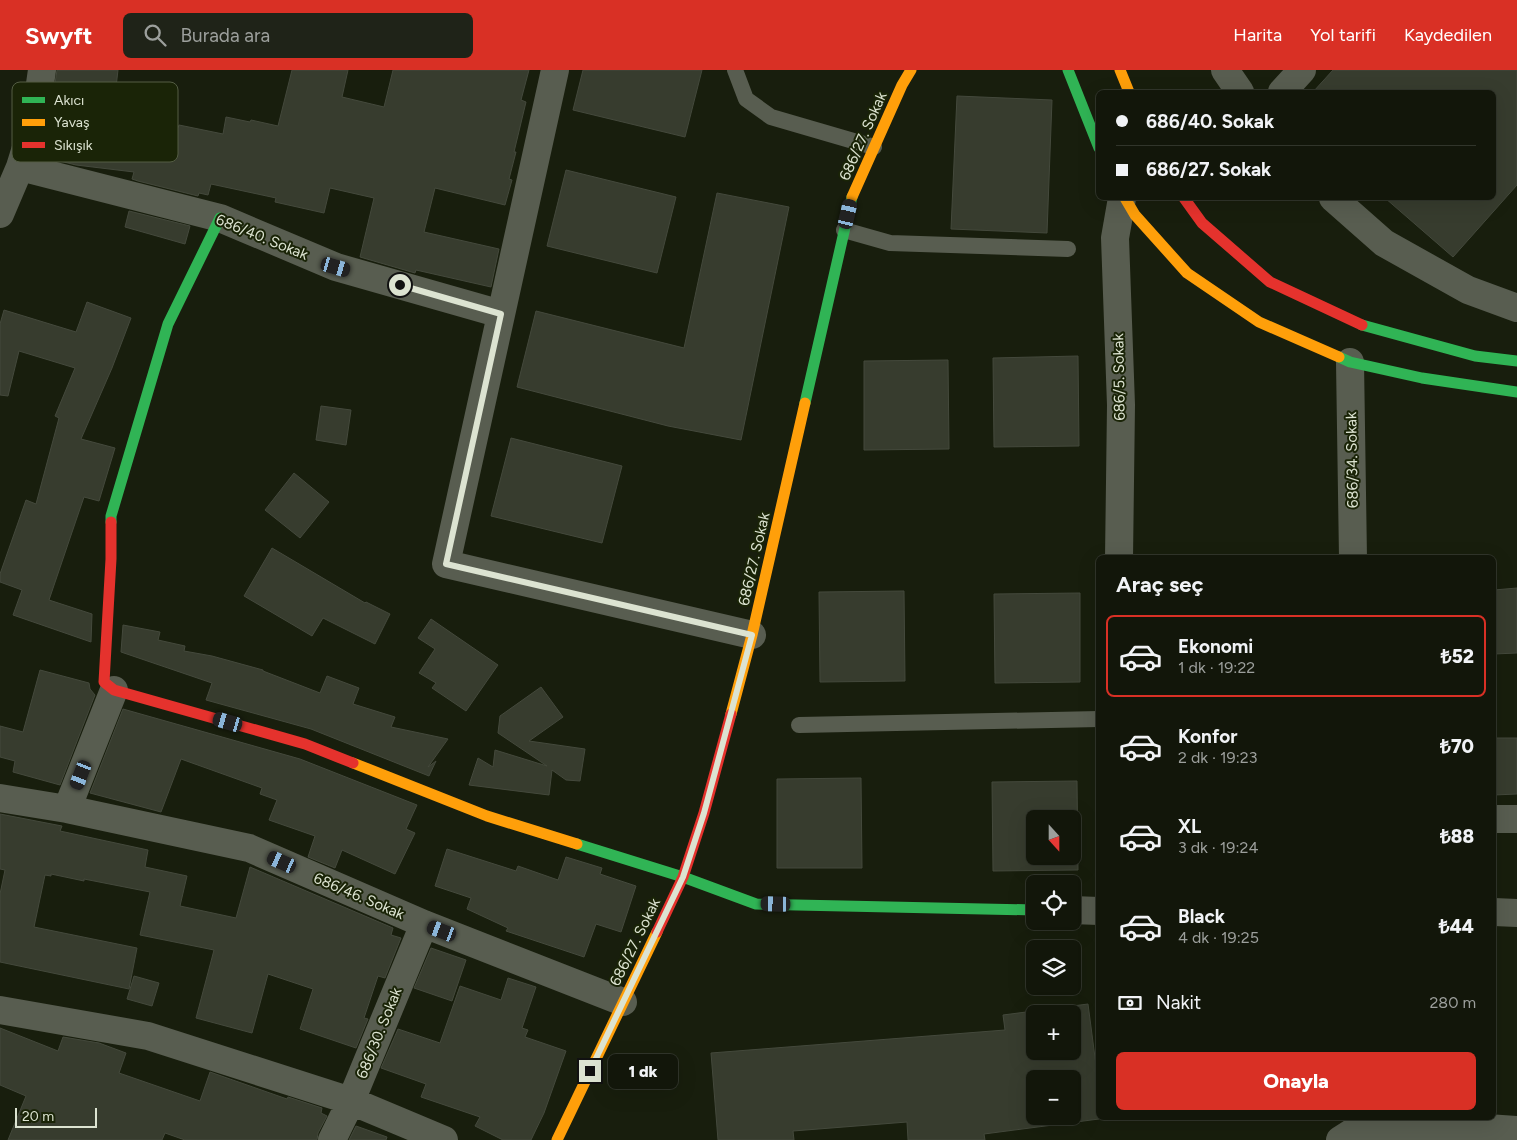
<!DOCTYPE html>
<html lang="tr">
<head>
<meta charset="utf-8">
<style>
	:root { --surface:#12160a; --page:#1f2318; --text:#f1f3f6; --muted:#9c9f9c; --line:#31352b; --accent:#d93025 }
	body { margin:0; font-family:Figtree,sans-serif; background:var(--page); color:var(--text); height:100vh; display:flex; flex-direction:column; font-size:19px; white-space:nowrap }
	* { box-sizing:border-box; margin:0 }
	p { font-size:16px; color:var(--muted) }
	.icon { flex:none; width:28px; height:28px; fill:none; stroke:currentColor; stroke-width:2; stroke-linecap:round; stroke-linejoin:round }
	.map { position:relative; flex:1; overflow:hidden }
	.panel { position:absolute; left:1096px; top:485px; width:400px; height:565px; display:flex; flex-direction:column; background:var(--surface); border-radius:8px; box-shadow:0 5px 20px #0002,0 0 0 1px var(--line) }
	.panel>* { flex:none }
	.hud { position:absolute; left:1096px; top:20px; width:400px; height:110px; border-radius:8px; box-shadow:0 5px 20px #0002,0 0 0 1px var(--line); display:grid; align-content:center; height:110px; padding:0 20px; background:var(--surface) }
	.needle { width:32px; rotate:159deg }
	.controls { position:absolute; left:1026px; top:740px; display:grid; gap:10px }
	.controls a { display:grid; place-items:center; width:55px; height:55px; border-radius:8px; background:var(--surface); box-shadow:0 5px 20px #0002,0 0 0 1px var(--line); font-size:25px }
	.scale { position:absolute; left:15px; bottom:12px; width:82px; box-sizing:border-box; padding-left:5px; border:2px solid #dce3d1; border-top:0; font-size:14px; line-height:18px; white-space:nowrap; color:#dce3d1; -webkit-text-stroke:4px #1a2407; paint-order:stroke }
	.end { position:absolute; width:22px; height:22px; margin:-11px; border:6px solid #dce3d1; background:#111; box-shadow:0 0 0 2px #111 }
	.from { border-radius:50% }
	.bubble { position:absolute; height:35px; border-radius:8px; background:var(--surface); box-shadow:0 5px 20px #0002,0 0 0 1px var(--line); font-size:16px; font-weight:800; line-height:35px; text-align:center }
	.car { position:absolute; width:15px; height:30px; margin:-15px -8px; border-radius:6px; box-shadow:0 0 4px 1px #0007; background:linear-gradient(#222 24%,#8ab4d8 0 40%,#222 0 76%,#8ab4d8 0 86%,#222 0) }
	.hud b { display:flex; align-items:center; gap:18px; height:48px; font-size:19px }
	.hud b+b { border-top:1px solid var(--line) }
	.hud i { width:12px; height:12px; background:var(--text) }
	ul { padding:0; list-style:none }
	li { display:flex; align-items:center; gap:15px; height:82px; margin:0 10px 8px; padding:0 10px; border:2px solid transparent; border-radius:8px }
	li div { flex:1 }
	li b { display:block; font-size:19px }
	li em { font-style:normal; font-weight:800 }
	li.on { border-color:var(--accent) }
	li>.icon { width:45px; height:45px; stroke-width:1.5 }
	h2 { padding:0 20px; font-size:22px; line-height:60px }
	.pay { display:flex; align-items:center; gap:12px; height:55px; padding:0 20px; font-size:19px }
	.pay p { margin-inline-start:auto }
	.cta { display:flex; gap:10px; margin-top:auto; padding:10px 20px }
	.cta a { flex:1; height:58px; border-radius:8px; background:var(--accent); color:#fff; font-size:20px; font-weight:800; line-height:58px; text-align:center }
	header { display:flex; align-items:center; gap:30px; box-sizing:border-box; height:70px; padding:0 25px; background:var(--accent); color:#fff }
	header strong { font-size:24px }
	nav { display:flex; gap:28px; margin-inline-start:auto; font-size:18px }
	.search { width:350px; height:45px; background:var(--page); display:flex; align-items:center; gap:12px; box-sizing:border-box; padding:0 18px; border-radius:8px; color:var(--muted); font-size:19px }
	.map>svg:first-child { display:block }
	.building { fill:#373c2e; stroke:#44493c; fill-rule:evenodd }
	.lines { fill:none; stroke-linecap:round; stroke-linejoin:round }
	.lane { stroke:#585d50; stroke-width:16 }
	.street { stroke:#585d50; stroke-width:28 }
	.fast { stroke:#30b455; stroke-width:11 }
	.slow { stroke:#ff9f0a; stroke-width:11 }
	.jam { stroke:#e5322d; stroke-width:11 }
	.route { stroke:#dce3d1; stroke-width:6 }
	.labels { text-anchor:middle; stroke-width:4; stroke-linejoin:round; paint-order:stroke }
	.street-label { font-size:15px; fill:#dce3d1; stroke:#1a2407 }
	.key { fill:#1a2407; stroke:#545d44; stroke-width:1 }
	.key-label { font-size:14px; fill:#dce3d1 }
</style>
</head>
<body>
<header>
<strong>Swyft</strong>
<div class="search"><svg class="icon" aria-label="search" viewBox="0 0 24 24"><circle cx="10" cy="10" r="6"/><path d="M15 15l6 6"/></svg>Burada ara</div>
<nav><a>Harita</a><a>Yol tarifi</a><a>Kaydedilen</a></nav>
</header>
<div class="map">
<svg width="1517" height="1070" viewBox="0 0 1517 1070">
	<rect width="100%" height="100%" fill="#181e0d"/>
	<path class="building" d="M57,0H118L115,26H118L115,44L178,58L179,55L223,64L226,47L250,52L251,50L278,56L292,0H348L342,27L384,37L393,0H529L521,30L526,32L514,82H516L509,109L512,110L505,135L435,118L424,162L499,179L491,217L416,200L415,203L360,187L374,128L330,118L324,143L275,132L276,128L211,114L208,125L199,123L198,126L138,111L132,109L134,102L76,95L44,87Z
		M583,0H702L685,67L573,40Z
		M1333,0H1517V115L1453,187L1385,128H1494V22H1313Z
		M957,26L1052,30L1047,163L951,159Z
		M566,100L676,127L657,203L547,176Z
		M717,123L789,137L741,370L668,356L517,317L536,241L684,278Z
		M129,141L190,156L185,174L125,157Z
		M87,232L131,248L112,298L81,369L115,378L99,431L84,427L49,530L92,544L91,572L13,545L22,520L0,512V504L26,430L36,434L59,348L55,346L75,298L19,281L8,326L0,325V254L4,240L76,262Z
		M1078,286L1079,376L994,377L993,288Z
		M948,290L949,379L864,380V291Z
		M321,336L351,340L346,375L316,370Z
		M511,368L622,396L602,473L491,446Z
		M294,403L329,432L300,468L265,440Z
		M272,478L365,533L366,532L390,544L375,574L323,548L312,566L244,526Z
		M1517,518V583L1494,584V520Z
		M904,521L905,611L820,612L819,522Z
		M1080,523V612L995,613L994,524Z
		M431,549L498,595L466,641L432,618L436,613L419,603L435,579L418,568Z
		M123,555L160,562L158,570L185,576L184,581L212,586L263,600V601L320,623L327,606L359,618L353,634L395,647L391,657L448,669L428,697L436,691L429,706L311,659L206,630L212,613L121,582Z
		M40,600L89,613L90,619L95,625L60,715L13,702L15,691L0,687V656L23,662Z
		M541,617L563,647L529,671L585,679L580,711L566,710L552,700L549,725L469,715L478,688L493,697L495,680L547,696L498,663L500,646Z
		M123,639L300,689L417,735L406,759L415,763L395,804L342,780L335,798L308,787L315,766L269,750L277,730L260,724L262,718L181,689L161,742L90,723Z
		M1494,668H1517V724L1494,725Z
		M861,708L862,798H777V709Z
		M1077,711L1078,800L993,801L992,712ZM1035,749H1072V786H1035Z
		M0,744L62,756L60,761L148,780L145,797L187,806L180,836L236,848L250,797L393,858L391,865L401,868L385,908L378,906L364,948L368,949L356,978L300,959L313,919L268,904L252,963L196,948L214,880L140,865L150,822L84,809V811L51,804V806L45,805L34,857L137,878L129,919L0,892V824L5,800L0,799Z
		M447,779L516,801L518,796L558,810L566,787L602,798L600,804L636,816L621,862L596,854L584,887L506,861L508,858L467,839L471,828L435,816Z
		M431,878L466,890L452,931L414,918Z
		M134,906L159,913L152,936L127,929Z
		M508,908L536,917L522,958L528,960L525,967L566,981L544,1043L531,1070H503L475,1056L480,1047L421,1027L426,1014L381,998L398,959L440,973L460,916L501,930Z
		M1088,934L1099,1018V1049L984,1064L985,1070H908L907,1052L793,1061L794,1070H718L711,983L1005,960L1003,945ZM1035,944H1072V981H1035ZM1035,1009H1072V1046H1035Z
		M0,958L58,981L63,967L99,973L126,983L119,1003L200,1031L210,1002L287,1029L288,1027L322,1038L321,1043L327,1046L318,1063L317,1070H185L165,1063L162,1070H8L26,1026L0,1015Z
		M356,1056L387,1067L386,1070H349Z"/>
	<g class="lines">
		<path class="lane" d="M735,0L746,29L771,47L874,77
			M844,160L890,173L1068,179
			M799,655L1099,649"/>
		<path class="street" d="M555,0L446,494L752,565
			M1225,0L1240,22
			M1282,22L1302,0
			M20,97L220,148L336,197L501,244
			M1333,128L1384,173L1468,220L1517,238
			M0,144L20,97L35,49L42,0
			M1350,292L1353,488
			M1119,488L1121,335L1115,168L1122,128
			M0,728L67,739L249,778L424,854L623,932
			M67,739L114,620
			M1494,749H1517
			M1072,840L1099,841
			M1494,842L1517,843
			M0,940L148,966L351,1031L444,1070
			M332,1070L351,1031L424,854
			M1340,1070L1362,1056H1458L1517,1060"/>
		<path class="fast" d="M1068,0L1099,78
			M1362,255L1475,286L1517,291
			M1339,287L1350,292L1422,308L1517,322
			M805,333L852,127
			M111,452V446L168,254L220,148
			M577,774L683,807L756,834L1035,840"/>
		<path class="slow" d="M1120,0L1129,22
			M852,127L902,15L911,0
			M1125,128L1135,145L1187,203L1259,252L1339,287
			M731,644L752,565L805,333
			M353,693L487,746L577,774
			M557,1070L657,862"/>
		<path class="jam" d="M1184,128L1202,153L1270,212L1362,255
			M111,452V489L104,612L114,620L305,674L353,693
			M657,862L683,807L704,743L731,644"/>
	</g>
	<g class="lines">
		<path class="route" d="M400,215L501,244L446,494L752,565L704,743L683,807L590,1001"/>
	</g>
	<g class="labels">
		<g class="street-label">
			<text transform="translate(863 66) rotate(-66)" y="5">686/27. Sokak</text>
			<text transform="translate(262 167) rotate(22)" y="5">686/40. Sokak</text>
			<text transform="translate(1119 307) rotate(-91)" y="5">686/5. Sokak</text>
			<text transform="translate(1352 390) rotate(-91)" y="5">686/34. Sokak</text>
			<text transform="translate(754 489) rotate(-77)" y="5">686/27. Sokak</text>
			<text transform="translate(359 826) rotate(23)" y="5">686/46. Sokak</text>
			<text transform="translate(635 872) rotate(-64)" y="5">686/27. Sokak</text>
			<text transform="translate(379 963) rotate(-68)" y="5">686/30. Sokak</text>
		</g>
	</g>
	<rect x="12" y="12" width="166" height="80" rx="8" class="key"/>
	<rect x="22" y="27" width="23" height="6" fill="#30b455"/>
	<rect x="22" y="49" width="23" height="7" fill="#ff9f0a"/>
	<rect x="22" y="72" width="23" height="6" fill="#e5322d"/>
	<g class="key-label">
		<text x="54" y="35">Akıcı</text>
		<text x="54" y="57">Yavaş</text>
		<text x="54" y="80">Sıkışık</text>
	</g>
</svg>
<div class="controls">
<a><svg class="needle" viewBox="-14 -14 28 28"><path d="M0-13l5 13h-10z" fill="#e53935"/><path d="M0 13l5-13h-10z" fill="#9c9f9c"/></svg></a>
<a><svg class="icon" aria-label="locate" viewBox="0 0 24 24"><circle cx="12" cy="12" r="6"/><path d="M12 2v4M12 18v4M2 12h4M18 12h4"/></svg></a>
<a><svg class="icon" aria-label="layers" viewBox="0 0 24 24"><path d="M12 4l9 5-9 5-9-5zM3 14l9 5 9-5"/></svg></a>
<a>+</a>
<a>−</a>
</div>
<div class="scale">20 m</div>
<i class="end from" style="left:400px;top:215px"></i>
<i class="end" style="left:590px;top:1001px"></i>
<div class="bubble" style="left:608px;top:984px;width:70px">1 dk</div>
<i class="car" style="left:848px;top:144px;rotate:13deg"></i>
<i class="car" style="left:336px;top:197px;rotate:106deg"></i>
<i class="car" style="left:228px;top:652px;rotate:286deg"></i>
<i class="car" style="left:81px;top:705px;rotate:201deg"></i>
<i class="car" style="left:282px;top:792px;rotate:294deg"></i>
<i class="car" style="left:776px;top:834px;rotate:271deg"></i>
<i class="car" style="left:442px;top:861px;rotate:291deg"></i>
<div class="hud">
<b><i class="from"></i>686/40. Sokak</b>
<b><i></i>686/27. Sokak</b>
</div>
<section class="panel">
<h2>Araç seç</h2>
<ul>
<li class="on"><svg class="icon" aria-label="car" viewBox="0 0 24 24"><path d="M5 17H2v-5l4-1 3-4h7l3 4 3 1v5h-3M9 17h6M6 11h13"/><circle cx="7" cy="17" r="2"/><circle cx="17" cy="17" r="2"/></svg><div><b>Ekonomi</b><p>1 dk · 19:22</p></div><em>₺52</em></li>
<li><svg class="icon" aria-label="car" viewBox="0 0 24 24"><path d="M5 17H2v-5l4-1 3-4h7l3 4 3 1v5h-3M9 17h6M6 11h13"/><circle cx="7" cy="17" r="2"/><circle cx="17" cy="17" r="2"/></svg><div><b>Konfor</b><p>2 dk · 19:23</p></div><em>₺70</em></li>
<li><svg class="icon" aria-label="car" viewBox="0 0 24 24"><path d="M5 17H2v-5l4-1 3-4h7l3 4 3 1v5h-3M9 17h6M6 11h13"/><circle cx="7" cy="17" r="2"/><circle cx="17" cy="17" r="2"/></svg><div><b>XL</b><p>3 dk · 19:24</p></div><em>₺88</em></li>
<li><svg class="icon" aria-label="car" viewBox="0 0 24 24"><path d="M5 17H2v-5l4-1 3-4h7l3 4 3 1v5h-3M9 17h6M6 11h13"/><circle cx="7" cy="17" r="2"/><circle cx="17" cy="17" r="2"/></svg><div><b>Black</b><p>4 dk · 19:25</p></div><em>₺44</em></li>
</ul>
<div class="pay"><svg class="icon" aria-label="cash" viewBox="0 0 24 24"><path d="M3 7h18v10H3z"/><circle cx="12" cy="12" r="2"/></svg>Nakit<p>280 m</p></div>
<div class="cta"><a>Onayla</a></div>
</section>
</div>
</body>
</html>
